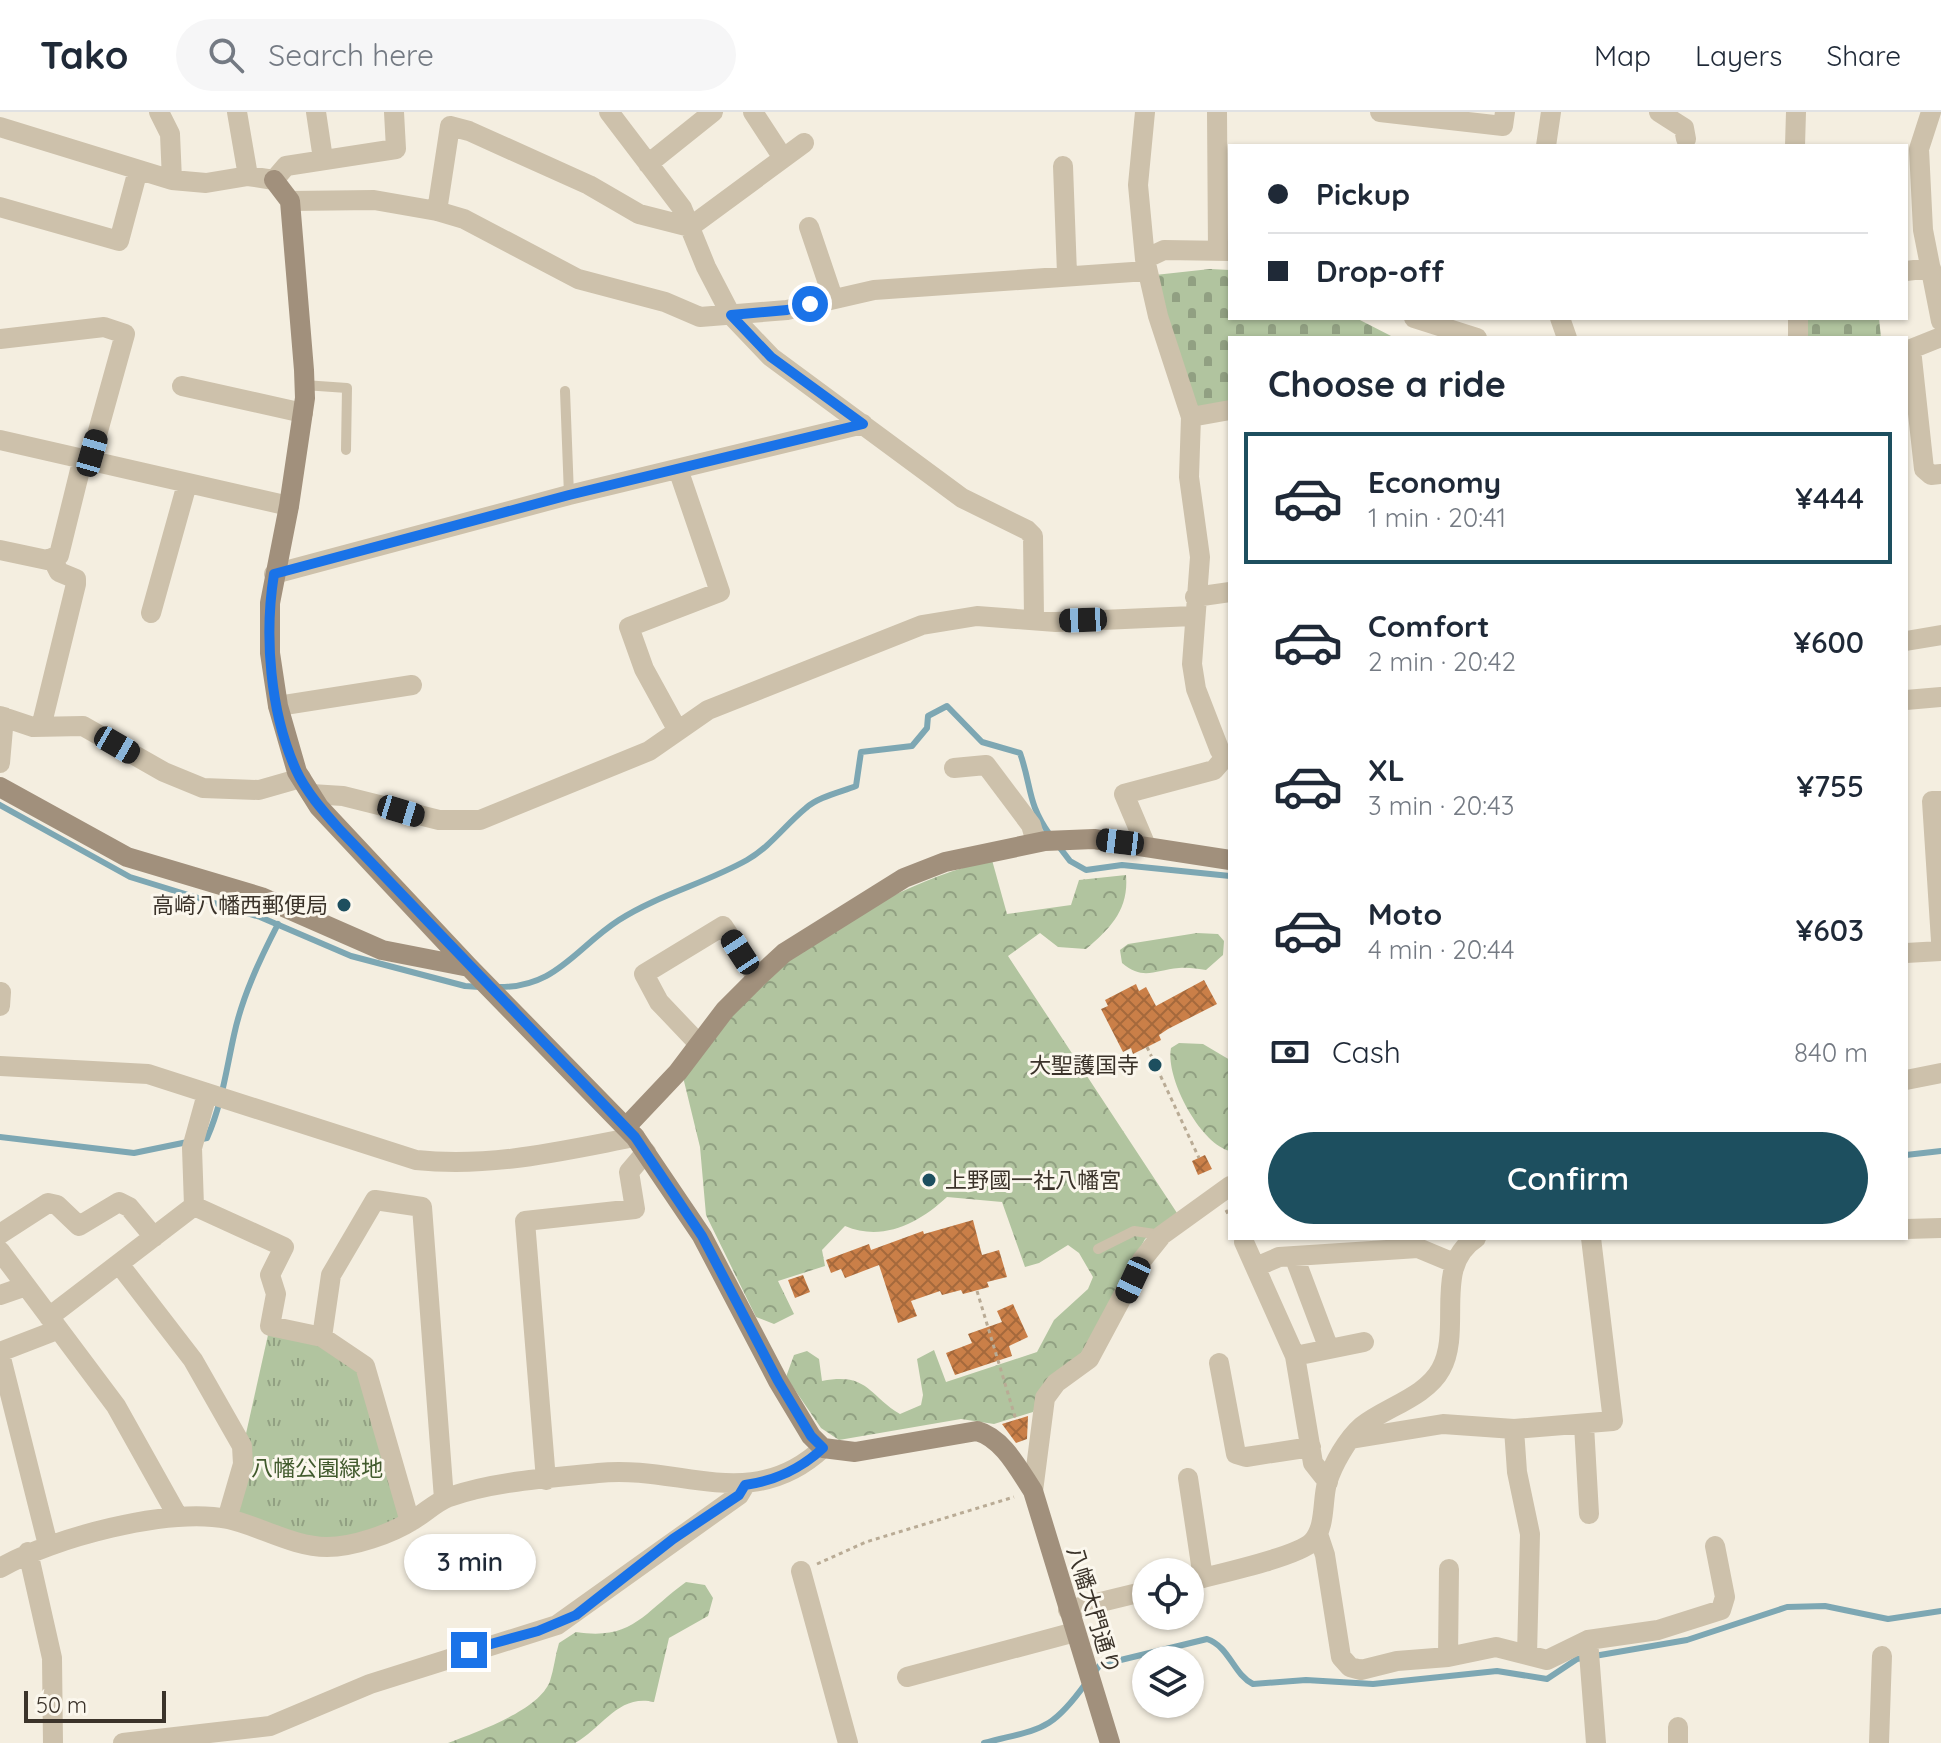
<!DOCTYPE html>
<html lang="en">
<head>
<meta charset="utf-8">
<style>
	:root { --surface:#fff; --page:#f6f6f7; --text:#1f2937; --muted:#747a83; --line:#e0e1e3; --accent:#1d4f5f }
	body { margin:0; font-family:Quicksand,"Noto Sans JP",sans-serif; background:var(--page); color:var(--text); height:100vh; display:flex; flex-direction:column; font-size:30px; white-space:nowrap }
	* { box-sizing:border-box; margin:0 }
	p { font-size:26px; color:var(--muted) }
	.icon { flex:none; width:44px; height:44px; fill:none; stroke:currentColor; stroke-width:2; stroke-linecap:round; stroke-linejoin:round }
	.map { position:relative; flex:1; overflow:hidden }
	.sheet { position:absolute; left:1228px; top:224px; width:680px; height:904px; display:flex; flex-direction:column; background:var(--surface); border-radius:0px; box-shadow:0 2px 6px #0004 }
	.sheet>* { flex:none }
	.banner { position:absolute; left:1228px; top:32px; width:680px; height:176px; border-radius:0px; box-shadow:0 2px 6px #0004; display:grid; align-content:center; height:176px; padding:0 40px; background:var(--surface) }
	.controls { position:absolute; left:1132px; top:1446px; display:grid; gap:16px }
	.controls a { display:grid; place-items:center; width:72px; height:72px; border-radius:50%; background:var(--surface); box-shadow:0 2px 6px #0004; font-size:40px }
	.scale { position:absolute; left:24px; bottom:20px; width:142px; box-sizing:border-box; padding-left:8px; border:4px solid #3b332a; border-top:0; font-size:22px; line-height:28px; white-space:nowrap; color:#3b332a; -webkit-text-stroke:6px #fbf7ed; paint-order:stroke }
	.end { position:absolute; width:36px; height:36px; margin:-18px; border:10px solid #1a73e8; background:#fff; box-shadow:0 0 0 4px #fff }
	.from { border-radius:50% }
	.bubble { position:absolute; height:56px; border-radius:28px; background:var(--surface); box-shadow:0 2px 6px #0004; font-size:26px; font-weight:600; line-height:56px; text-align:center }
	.car { position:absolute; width:24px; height:48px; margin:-24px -12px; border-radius:10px; box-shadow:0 0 6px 2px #0007; background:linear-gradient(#222 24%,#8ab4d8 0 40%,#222 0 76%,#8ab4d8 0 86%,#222 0) }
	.banner b { display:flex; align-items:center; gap:28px; height:76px; font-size:30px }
	.banner b+b { border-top:2px solid var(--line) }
	.banner i { width:20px; height:20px; background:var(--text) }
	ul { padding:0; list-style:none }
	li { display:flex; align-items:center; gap:24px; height:132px; margin:0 16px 12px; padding:0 24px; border:4px solid transparent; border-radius:0px }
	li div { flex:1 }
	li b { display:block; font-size:30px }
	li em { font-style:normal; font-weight:600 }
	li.active { border-color:var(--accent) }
	li>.icon { width:72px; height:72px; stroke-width:1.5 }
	h2 { padding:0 40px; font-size:36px; line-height:96px }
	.pay { display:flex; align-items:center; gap:20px; height:88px; padding:0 40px; font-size:30px }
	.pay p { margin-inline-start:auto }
	.cta { display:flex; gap:16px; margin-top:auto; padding:16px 40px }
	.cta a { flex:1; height:92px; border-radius:48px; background:var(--accent); color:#fff; font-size:32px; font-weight:600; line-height:92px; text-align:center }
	header { display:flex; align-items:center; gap:48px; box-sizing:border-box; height:112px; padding:0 40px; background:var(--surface); border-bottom:2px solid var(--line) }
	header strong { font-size:38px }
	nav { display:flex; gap:44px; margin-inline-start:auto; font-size:28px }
	.search { width:560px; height:72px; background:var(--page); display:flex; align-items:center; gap:20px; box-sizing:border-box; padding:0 28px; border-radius:44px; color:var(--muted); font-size:30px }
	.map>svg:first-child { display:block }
	.forest { fill:url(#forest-crowns) }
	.cemetery { fill:url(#cemetery-stones) }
	.park { fill:url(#park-tufts) }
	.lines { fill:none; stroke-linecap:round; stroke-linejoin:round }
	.stream { stroke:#7da7b3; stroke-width:6 }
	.building { fill:url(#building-cross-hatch) }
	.path { stroke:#b9ab95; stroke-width:3; stroke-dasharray:4 4; stroke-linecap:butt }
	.lane { stroke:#cdc1ab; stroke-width:10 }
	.street { stroke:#cdc1ab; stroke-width:20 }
	.secondary { stroke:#a1907c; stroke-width:20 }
	.route { stroke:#1a73e8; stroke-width:10 }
	.poi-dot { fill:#1d4f5f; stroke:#fbf7ed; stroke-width:3 }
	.labels { text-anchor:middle; stroke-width:6; stroke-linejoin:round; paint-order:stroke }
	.poi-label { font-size:22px; fill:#3b332a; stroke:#fbf7ed; text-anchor:end }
	.park-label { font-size:22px; fill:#415a2d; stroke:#fbf7ed }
	.street-label { font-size:22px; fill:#3b332a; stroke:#fbf7ed }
</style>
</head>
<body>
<header>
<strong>Tako</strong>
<div class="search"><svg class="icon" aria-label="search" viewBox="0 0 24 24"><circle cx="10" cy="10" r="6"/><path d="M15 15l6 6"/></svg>Search here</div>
<nav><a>Map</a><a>Layers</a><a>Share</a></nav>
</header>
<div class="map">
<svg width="1941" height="1631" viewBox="0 0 1941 1631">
	<defs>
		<pattern id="forest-crowns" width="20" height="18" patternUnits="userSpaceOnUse" patternTransform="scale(2)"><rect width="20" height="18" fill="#b1c49f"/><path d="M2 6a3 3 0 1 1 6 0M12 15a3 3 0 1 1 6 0" fill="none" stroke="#91a082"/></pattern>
		<pattern id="cemetery-stones" width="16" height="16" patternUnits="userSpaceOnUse" patternTransform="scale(2)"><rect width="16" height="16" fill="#b1c49f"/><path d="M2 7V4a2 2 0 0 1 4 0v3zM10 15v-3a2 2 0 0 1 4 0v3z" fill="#91a082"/></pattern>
		<pattern id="park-tufts" width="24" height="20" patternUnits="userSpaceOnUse" patternTransform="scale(2)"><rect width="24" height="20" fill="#b1c49f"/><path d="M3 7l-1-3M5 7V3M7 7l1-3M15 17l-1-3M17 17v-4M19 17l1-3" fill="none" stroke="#91a082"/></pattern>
		<pattern id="building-cross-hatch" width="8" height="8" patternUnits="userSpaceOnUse" patternTransform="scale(2)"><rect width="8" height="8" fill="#ca7f48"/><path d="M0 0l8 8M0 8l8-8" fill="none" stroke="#a5693c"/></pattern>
	</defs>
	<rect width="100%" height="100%" fill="#f4eee0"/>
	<path class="forest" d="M992,748L1007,802L1071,793L1079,768L1126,763C1129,797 1111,816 1086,837L1058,835L1040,821L1008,844L1177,1101L1145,1127L1087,1235L1041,1283L1033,1300L994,1312L961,1307L839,1328L821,1316L786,1265L794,1243L807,1239L819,1247L822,1269C868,1260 868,1283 900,1302L921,1293L923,1283L917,1247L934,1238L946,1270L1037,1240L1054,1208L1088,1177L1093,1165L1079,1141L1068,1133L1039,1151L1025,1155L1002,1090L947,1085C919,1111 883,1130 845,1114L822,1138L825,1154L778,1169L794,1202L774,1212L756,1205L706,1103L700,1035L683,965C716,924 748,879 790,847C851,802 919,765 992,748Z
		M1197,821L1218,822L1224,829L1223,843L1206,858C1198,857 1188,855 1179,856C1154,858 1144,869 1122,851L1120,838L1128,832Z
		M1179,931L1203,932L1230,948V1039C1200,1032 1165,965 1171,936Z
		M686,1470L705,1473L713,1486L708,1504L669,1526L654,1590C618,1582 604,1615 575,1631H448C476,1620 539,1599 550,1569C554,1557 555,1544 559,1531L576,1520C633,1529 644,1500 686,1470Z"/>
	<path class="cemetery" d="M1210,157L1230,158V206H1356L1395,226H1230V293L1195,296L1155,163Z
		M1805,206H1879L1881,226H1803Z"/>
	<path class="park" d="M270,1214L322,1225L365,1254L410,1410L344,1432L227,1407Z"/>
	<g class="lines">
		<path class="stream" d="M0,693L130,765L260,805L351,844L465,874L480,875
			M1057,732L1070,749L1086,758L1122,753L1230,764
			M495,875C556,877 574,837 619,808C658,783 706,771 747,748C771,734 785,713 806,696C818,685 841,680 856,674L861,640L912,634L927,616L928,604L947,594L982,630L1020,641C1032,675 1027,691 1050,723
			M0,1025L134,1041L207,1026C222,992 226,959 234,923C242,885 260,847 278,812
			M1906,1043L1941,1039
			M1093,1562L1100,1553L1207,1527C1230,1535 1233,1562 1253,1572L1306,1568L1373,1572L1497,1559L1547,1567L1577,1547L1687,1528L1787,1495L1825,1494L1888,1507L1941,1499
			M984,1631C1041,1616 1050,1621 1086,1571"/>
	</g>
	<path class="building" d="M1204,868L1217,892L1168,917L1159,923L1161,928L1133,942L1131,936L1123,940L1101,897L1108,894L1105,888L1136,872L1139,879L1146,875L1156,894Z
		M1205,1043L1212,1057L1198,1063L1192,1049Z
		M973,1108L982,1143L999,1138L1007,1165L987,1170L989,1175L963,1182L961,1178L942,1183L940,1179L911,1189L917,1204L898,1211L879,1153L845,1166L841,1157L831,1161L826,1148L869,1132L871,1138L923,1119L924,1122Z
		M803,1163L810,1180L795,1186L788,1168Z
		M1013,1192L1028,1225L1009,1234L1012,1244L955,1263L946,1241L972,1231L968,1222L1002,1210L997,1199Z
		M1028,1304L1027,1327L1016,1331L1002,1312Z"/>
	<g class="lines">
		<path class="path" d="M1147,935L1199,1046
			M1226,1098L1230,1106
			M977,1179L1016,1308
			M817,1452L866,1430L1014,1385"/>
		<path class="lane" d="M304,273L347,276L346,338
			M565,279L569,383
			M1098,1137L1134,1119L1162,1123"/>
		<path class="street" d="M159,0L170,22L172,68
			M237,0L248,64
			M316,0L323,47
			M609,0L682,96L706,155L731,203L771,245L962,386L1027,418L1033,424L1034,506
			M753,0L783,46
			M1145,0L1138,73L1145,147L1158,204L1191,305L1189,365L1200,445L1192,552L1196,577L1220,639L1230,643
			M1217,0L1218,139
			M1380,0L1503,14L1505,0
			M1659,0L1684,16L1686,27
			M1931,0L1919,37L1923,118L1941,209
			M0,15L172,68L206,71L248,64L274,68L286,54L396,37L394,0
			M1546,34L1551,0
			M1795,34L1796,0
			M648,52L713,0
			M1063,54L1067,162
			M290,89L374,88L437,99L464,107L578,167L665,190L700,205L787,198L874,178L1147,159
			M0,95L119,129L138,58
			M437,99L450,14L469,19L589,73L639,102L690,115L804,31
			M809,115L833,186
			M1145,147L1164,138L1230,139
			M1906,159L1931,156
			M1414,206L1477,226
			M1560,206L1567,226
			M1798,226V206
			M0,227L104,215L125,222L90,348
			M1911,237L1924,357L1931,363L1941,362
			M1906,239L1941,225
			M182,274L303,301
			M1191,305L1230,298
			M0,328L289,394
			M678,357L720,480L629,515L644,557L678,619
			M0,438L47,448L59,443L83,346
			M274,462L569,383L863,312
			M1195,485L1230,480
			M151,501L187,372
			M1906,529L1941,523
			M1906,588L1941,585
			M278,594L412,573
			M0,604L33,615L83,614L164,660L203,676L259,678L301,666
			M41,615L76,472V467L59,460L53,448
			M0,651L4,605
			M954,656L986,653L1031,713L1036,730
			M311,682L343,684L439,708H480L649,639L708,598L922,513L977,504L1056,510L1193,504
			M1941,689H1932L1941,829
			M1146,734L1124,682L1214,658L1227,643
			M1906,841L1941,839
			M0,894L1,880
			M699,932L659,890L644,862L723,814L757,866
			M0,954L148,962L416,1048C492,1056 561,1039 635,1025
			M1906,968L1941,961
			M194,1094L284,1135L270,1163L276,1182L270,1214L322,1225L365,1254L410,1410
			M1906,1117L1941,1116
			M0,1122L48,1091L57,1093L79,1114L119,1090L129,1095L154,1125
			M1244,1130L1295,1244L1313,1351L1328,1370
			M0,1139L116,1294L177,1403
			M1294,1144L1329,1237
			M119,1152L193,1248L242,1334L243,1352L227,1407
			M1256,1155L1279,1145L1418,1136L1454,1151
			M0,1183L26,1174
			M49,1205L194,1094L192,1036L207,982
			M322,1225L331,1163L375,1088L422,1095L444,1387
			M0,1240L57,1218
			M0,1242L48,1433
			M1295,1244L1364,1230
			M1219,1251L1236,1342L1246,1345L1311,1335
			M1584,1313L1589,1402
			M1514,1317L1517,1360L1530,1422L1527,1543
			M1351,1327L1443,1312L1514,1317L1613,1309L1591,1126
			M1188,1366L1203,1466
			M546,1368L525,1109L635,1097L629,1060L646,1040
			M1033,1379L1045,1286L1056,1271L1089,1247L1142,1148L1162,1123L1230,1074
			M1318,1422L1325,1443L1341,1545L1350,1555L1361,1558L1397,1549L1448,1545L1496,1535L1547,1548L1588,1528L1658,1518L1721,1498L1725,1485L1715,1434
			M28,1440L52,1546L53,1631
			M0,1456C52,1426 168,1395 228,1407C260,1414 293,1435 327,1435C353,1435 391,1422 413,1408C425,1401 436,1390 449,1385C495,1369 549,1366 598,1361C680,1352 751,1403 823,1336
			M801,1459L848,1631
			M1190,1469C1214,1463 1297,1445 1312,1430C1326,1416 1322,1389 1327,1371C1333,1352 1347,1327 1362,1314C1386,1295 1426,1285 1441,1257C1463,1217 1432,1154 1476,1126
			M1068,1498L1146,1479
			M1588,1528L1596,1631
			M1448,1545L1449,1457
			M907,1565L1075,1520
			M1678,1615V1631
			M123,1631L270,1614L370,1572L557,1513L739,1383L745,1373
			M1879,1631L1882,1544"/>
		<path class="secondary" d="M274,68L290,89L304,258L305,286L289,394L270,491V541L278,594L297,660L319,695L469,855L635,1025L702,1124L778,1269L811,1324L823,1336L855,1340L977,1319C1003,1326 1019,1358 1033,1379L1110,1631
			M0,675L127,745L261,785L382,838L469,855
			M626,1015L678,960L725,898L757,866L784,841L904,766L945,750L1045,729L1094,727L1230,748"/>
	</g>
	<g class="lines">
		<path class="route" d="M469,1538L538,1519L576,1503L673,1427L739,1383L745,1373C774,1369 802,1356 823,1336L811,1324L778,1269L702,1124L635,1025L340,718C324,700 306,680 296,658C270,600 264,524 274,462L569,383L863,312L771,245L731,203L787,198L810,192"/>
	</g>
	<g class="poi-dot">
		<circle cx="344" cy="793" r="8"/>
		<circle cx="1155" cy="953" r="8"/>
		<circle cx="929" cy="1068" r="8"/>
	</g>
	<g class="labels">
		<g class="poi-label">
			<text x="328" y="801">高崎八幡西郵便局</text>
			<text x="1139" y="961">大聖護国寺</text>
			<text x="945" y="1076" text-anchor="start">上野國一社八幡宮</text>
		</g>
		<g class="park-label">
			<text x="317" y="1364">八幡公園緑地</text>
		</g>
		<g class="street-label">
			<text transform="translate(1094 1498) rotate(73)" y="8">八幡大門通り</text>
		</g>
	</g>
</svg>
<div class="controls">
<a><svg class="icon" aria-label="locate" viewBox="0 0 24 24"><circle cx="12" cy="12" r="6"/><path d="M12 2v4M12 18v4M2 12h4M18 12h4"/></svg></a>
<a><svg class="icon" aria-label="layers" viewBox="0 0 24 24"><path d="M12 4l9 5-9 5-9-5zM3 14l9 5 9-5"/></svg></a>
</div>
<div class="scale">50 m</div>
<i class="end from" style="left:810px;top:192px"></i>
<i class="end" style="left:469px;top:1538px"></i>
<div class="bubble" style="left:404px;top:1422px;width:132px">3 min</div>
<i class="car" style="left:92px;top:341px;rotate:16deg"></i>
<i class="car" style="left:1083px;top:508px;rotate:268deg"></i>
<i class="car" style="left:117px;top:633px;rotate:120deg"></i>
<i class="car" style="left:401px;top:699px;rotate:107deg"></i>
<i class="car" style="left:1120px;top:730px;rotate:277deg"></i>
<i class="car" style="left:740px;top:840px;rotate:327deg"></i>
<i class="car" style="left:1133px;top:1168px;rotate:205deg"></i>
<div class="banner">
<b><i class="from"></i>Pickup</b>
<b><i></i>Drop-off</b>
</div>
<section class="sheet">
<h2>Choose a ride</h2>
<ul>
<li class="active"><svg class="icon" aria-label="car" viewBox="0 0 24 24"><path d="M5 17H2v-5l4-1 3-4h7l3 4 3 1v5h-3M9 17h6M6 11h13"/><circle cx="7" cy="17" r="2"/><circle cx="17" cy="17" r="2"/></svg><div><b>Economy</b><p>1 min · 20:41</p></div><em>¥444</em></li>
<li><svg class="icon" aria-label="car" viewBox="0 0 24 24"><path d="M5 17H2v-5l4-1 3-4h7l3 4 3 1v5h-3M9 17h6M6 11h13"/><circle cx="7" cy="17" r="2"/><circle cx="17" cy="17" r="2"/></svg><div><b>Comfort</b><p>2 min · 20:42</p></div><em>¥600</em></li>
<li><svg class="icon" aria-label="car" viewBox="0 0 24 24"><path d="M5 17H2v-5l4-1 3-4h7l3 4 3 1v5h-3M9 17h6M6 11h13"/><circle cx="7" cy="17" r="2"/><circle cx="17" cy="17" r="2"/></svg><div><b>XL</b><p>3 min · 20:43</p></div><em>¥755</em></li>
<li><svg class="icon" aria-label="car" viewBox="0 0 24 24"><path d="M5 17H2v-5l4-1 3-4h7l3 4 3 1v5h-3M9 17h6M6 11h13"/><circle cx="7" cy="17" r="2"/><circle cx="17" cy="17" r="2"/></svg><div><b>Moto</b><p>4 min · 20:44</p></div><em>¥603</em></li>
</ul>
<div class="pay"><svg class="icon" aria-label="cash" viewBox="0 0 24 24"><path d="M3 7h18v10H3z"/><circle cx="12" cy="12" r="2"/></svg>Cash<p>840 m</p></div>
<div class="cta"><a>Confirm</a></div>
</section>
</div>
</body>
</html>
